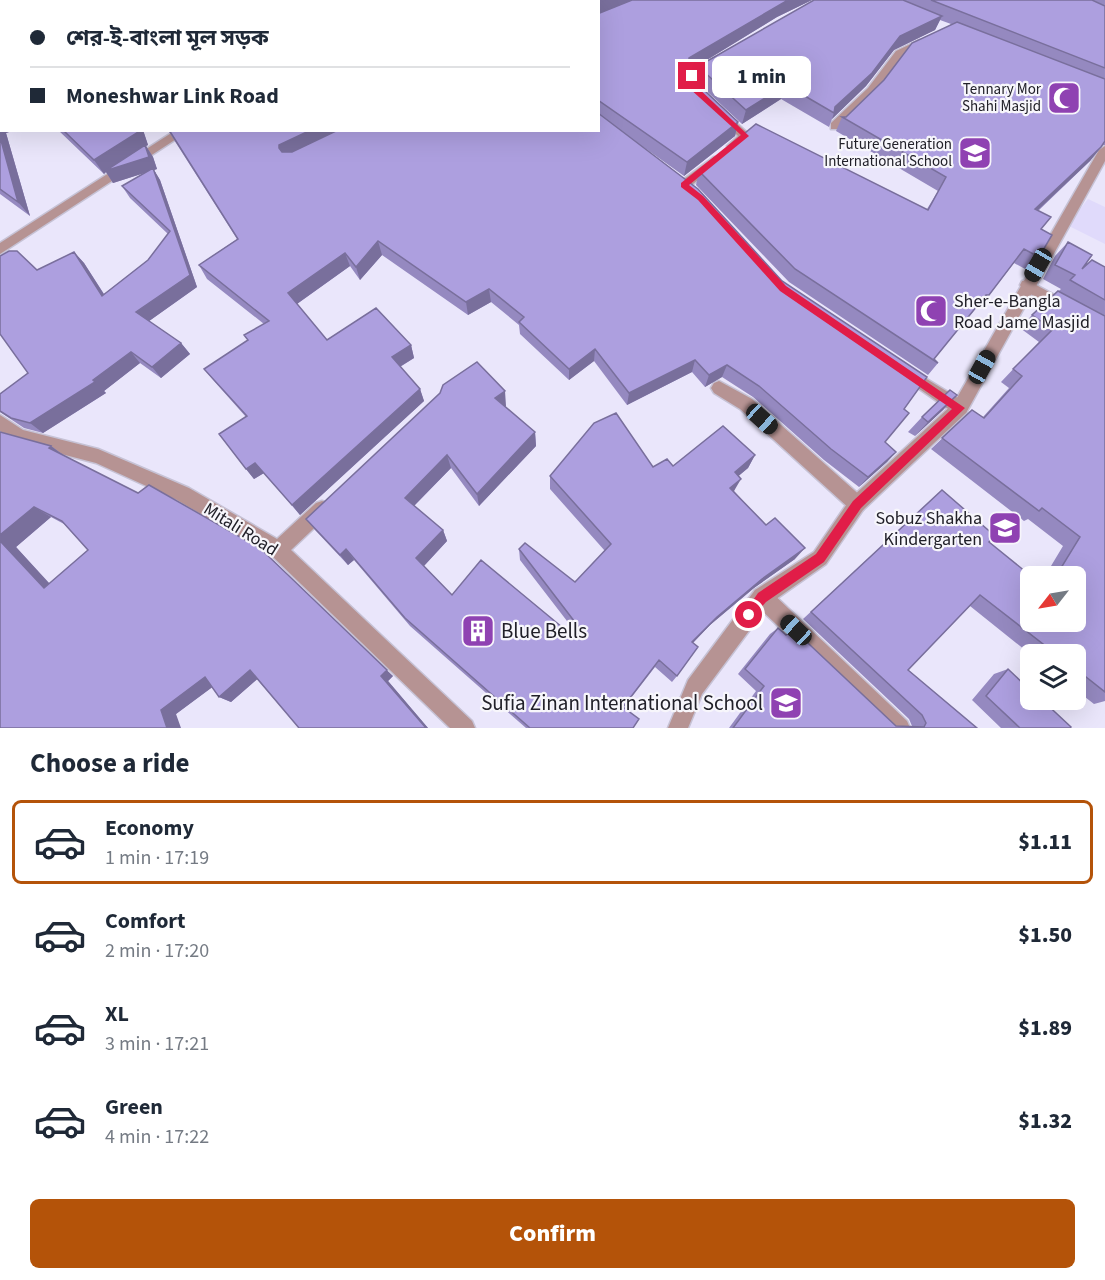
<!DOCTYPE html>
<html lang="en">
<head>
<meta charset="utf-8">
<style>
	:root { --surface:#fff; --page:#f2f2f3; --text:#1f2937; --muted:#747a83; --line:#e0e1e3; --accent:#b45309 }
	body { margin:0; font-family:"Source Sans 3","Noto Sans Bengali",sans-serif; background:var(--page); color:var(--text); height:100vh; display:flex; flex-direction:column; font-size:22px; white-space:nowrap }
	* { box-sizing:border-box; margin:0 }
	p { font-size:20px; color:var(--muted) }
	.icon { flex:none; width:33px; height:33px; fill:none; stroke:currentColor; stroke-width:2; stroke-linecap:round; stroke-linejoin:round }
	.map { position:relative; height:728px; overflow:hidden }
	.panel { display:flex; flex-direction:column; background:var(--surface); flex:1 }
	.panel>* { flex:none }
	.banner { position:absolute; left:0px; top:0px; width:600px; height:132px; box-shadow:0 6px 24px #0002; display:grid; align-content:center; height:132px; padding:0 30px; background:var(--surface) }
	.needle { width:39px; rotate:239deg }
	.controls { position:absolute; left:1020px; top:566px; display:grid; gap:12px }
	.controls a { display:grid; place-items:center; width:66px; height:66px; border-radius:9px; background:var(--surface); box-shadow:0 6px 24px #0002; font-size:30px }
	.end { position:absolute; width:27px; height:27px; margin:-14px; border:8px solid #e11d48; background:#fff; box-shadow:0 0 0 3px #fff }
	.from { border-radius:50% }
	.bubble { position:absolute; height:42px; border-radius:9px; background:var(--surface); box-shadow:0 6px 24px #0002; font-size:20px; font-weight:800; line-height:42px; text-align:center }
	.car { position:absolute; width:18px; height:36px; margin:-18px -9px; border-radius:8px; box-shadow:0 0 4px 2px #0007; background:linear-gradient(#222 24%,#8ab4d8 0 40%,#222 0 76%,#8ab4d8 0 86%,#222 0) }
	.banner b { display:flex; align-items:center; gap:21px; height:57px; font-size:22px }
	.banner b+b { border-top:2px solid var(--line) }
	.banner i { width:15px; height:15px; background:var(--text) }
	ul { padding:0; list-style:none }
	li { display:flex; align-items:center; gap:18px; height:84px; margin:0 12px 9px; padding:0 18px; border:3px solid transparent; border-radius:9px }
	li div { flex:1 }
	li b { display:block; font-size:22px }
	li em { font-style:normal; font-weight:800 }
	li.current { border-color:var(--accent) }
	li>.icon { width:54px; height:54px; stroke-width:1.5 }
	h2 { padding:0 30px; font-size:27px; line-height:72px }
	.cta { display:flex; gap:12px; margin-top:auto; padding:12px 30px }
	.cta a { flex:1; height:69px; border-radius:9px; background:var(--accent); color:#fff; font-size:24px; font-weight:800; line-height:69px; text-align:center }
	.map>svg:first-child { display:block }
	.built { fill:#e0dafb }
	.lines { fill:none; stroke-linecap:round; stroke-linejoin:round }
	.minor-casing { stroke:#c6c2d5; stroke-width:3 }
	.tertiary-casing { stroke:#c6c2d5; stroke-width:3 }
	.minor { fill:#b69393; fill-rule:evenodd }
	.tertiary { fill:#b69393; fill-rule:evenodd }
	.wall { fill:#9589c0; fill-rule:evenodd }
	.shaded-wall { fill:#796f9c }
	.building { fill:#ad9fdf; stroke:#796f9c; stroke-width:1.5 }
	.route { fill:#e11d48 }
	.labels { text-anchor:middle; stroke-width:4.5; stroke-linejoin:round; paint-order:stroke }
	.far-poi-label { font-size:15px; fill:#212029; stroke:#f7f6fb; text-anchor:end }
	.poi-label { font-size:18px; fill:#212029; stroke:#f7f6fb; text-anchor:start }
	.street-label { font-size:18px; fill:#212029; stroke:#f7f6fb }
	.near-poi-label { font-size:21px; fill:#212029; stroke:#f7f6fb; text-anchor:start }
</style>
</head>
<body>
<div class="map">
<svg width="1105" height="728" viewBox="0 0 1105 728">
	<rect width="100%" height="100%" fill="#eae6fb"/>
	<path class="built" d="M1088,199L1105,207V244L1067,225Z"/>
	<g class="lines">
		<defs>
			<path id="minor" d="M919,40L928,42L904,55L876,92L839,129H831V123L868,88L896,51Z
				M714,58L723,60L697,77V85L705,94L704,96H696L687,86V76Z
				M722,110L751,136L733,150L727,146L738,136L716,114Z
				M176,130H190L0,254V243Z
				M714,157L718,158V164L688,188H680V182Z
				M1027,280L1073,305L1075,309L1073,313H1063L1022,289L1020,285L1022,281Z
				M907,367L966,403L968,408L966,413L960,415L954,413L902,377L899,373L902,369Z
				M719,381L752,399L863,498L866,504L863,510L857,512L851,510L740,409L714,393L711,388L714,383Z
				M0,415L23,430L98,449L189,488L277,539L316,503L322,501L328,503L331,509L328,515L291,550L472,721L475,728H450L272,556L177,500L96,463L19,443L0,431Z
				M762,588L769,590L907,721L910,728H885L755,604L753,597L755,590Z"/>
			<path id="tertiary" d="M1105,146V161L966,413L863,510L826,564L769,604L702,694L688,728H668L688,680L755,590L814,552L851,498L954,403L1099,150Z"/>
		</defs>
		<use href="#minor" class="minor-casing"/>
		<use href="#tertiary" class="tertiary-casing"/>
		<use href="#minor" class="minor"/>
		<use href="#tertiary" class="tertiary"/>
	</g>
	<path class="wall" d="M0,0H812L777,17L689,71V76L738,122L735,136L684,176L642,146L698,189L782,281L927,377L904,409L909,413L885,442L896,452L887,462L859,487L824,460L753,397L722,377L705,387L692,372L627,405L594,361L569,380L520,334L519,325L491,302L468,315L382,255L360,280L350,266L297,304L327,340L376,308L411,345L414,358L400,367L420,389L424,401L300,515L264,473L254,479L246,469L219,434L246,417L214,381L204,369L248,340L244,335L264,324L207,279L199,265L237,239L169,132L168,130H598V2H2V130H15L6,133L30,216L0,194Z
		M814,0H1105V145H1103L1090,161L1038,211L1041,229L1039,257L1027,270L1014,263L979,308H976L934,359L938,363L928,375L789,282L696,185L699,171L927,209L938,191L836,131L842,117H846L951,24L940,20L935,30L894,50L866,86L832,119L829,127L781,99L742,124L699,84V78L702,64Z
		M58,130H143L148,145L146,146L153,157L157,169L154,170L160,180L197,287L149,321L181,343L190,354L161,378L140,363L104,391L106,393L43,433L24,428L0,412V394L28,373L37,270L74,252L84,263L104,294L148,260L168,234L130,198L122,186L144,173L113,183L106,172L104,174Z
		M1068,242L1082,269L1105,267V701L1094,704L1076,690V654H1030L970,606L908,670L977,728H729L756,691L738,674L770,634L778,628L786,635L793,629L896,726H912L909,719L803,619L942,490L989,542L1030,621L1076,576H1045L1063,546L1028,519L1024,521L931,449L972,410L983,417L1009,388L1001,382L1039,342L1020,328L1032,315L1061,289L1043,279L1055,256Z
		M957,395L943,410L915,436L908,432L922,417Z
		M506,406L505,407L535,432L536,446L479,506L451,468L414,506L443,530L447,541L424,566L452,595L574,637L577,634L520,560L519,549L575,582L605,551L550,489V476L673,466L755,455L748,468L738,476L734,491L795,559L754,588L710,625L693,643L677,676L672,682L655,667L624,707L633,728H526L410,626L354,560L348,565L315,530L306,519Z
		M0,432L51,446L65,456L393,676L388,681L428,728H299L257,679L231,702L219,697L212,687L176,714L0,728ZM51,517L64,524L88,550L49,584L16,547Z
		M1008,669L1070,728H1001L972,700L994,674Z"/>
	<path class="shaded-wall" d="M605,0H642L598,16V2Z
		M788,0H812L777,17L687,72L689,58Z
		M942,16L935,30L894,50L866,86L832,119L834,113L835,107L900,36Z
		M786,85L781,99L742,124L746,110Z
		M0,118H2V130H15L6,133L30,216L18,202L0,137Z
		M738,122L735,136L684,176L687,162Z
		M140,130H143L148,145L146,146L153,157L157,169L154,170L160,180L197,287L145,324L136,312L190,275L154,170L113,183L106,172L104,174L94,160Z
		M311,130H346L285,159L279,148V145Z
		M1101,147L1090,161L1024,223L1035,209Z
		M378,241L382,255L360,280L356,267Z
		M74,252L84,263L112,307L102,296Z
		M345,253L350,266L294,306L288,293Z
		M489,289L491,302L468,315L466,302Z
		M181,343L190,354L161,378L152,367Z
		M411,345L414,358L396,369L392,357Z
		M595,349L594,361L569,380V369Z
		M131,352L140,363L104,391L106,393L43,433L30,423L93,380Z
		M695,360L692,372L627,405L629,393Z
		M727,365L722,377L705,387L709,375Z
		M420,389L424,401L300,515L292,505Z
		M505,391L506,406L497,412L495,398Z
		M957,395L943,410L915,436L928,422Z
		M535,432L536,446L479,506L477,494Z
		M51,446L67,458L49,448Z
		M896,452L887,462L859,487L868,477Z
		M447,455L451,468L410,510L405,498Z
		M755,455L748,468L728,485L735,472Z
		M255,463L264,473L254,479L246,469Z
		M741,479L734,491L724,500L730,488Z
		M34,507L51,517L16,547L62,597L44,588L0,541V535Z
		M443,530L447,541L422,568L416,558Z
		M805,548L795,559L754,588L710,625L686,650L692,642L717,617L762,579Z
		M261,549L393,676L388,681L428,728H426Z
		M346,549L354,560L348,565L340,555Z
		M250,670L261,676L231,702L219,697Z
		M205,677L218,683L176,714L181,728H167L161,710Z"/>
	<path class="building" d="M0,0H605L598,2H2V118H0Z
		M632,0H788L689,58V76L738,122L687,162L598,100V12L600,13Z
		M814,0H903L942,16L900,36L872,73L835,107L834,113L786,85L746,110L702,70V64Z
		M931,0H1092L1105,6V68Z
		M957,22L1105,79V141L1101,147L1035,209L1051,217L1041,229L1052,235L1039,257L1024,249L989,295H986L934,359L938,363L795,269L699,171L756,124L928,210L946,177L842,117H846L884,80L912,43Z
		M598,113L698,189L782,281L927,377L904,409L909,413L885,442L896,452L868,477L831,449L759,386L727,365L709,375L695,360L629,393L595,349L569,369L519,322L524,317L489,289L466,302L378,241L356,267L345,253L288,293L327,340L376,308L411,345L392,357L420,389L292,505L255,463L246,469L219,434L247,416L204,369L248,340L244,335L269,321L199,265L238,239L169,130H311L279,145V148L282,152H292L338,130H598Z
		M63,130H140V131L94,160Z
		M0,137L18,202L0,189Z
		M145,145L149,157L105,171Z
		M153,168L190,275L136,312L181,343L152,367L131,352L93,380L95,382L30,423L11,418L0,411V394L28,373L0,334V256L9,251H17L37,270L74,252L102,296L148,260L170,231L122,186Z
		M1068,242L1092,255L1082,269L1092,260L1105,267V300L1070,280L1075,275L1055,265Z
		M1058,291L1105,316V692L1076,669V654H1056L980,595L908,670L977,728H733L764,686L745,669L778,628L786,635L793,629L896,726L924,727L926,723L922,715L811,612L942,490L995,536L989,542L1031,576L1030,621H1076V576H1056L1080,537L1042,508L1039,511L942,438L972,410L984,418L1022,376L1013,369L1053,329L1032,315Z
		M477,362L505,391L495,398L535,432L477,494L447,455L405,498L443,530L416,558L452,595L481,560L574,637L581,630L519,549L525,543L575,582L611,544L550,476L594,423L616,413L653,467L667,459L673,466L723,426L755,455L735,472L741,479L730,488L766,525L775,518L805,548L762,579L717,617L692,642L698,647L677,676L659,660L623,707L639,719L633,728H530L405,618L346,549L340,555L306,519L440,393L443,385Z
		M950,390L957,395L928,422L922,417Z
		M0,432L51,446L49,448L138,493L149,485L261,549L387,670L381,676L426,728H299L250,670L219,697L205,677L161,710L167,728H0V541L44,588L88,550L62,521L34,507L0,535Z
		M1008,669L1030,690V699H1041L1071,727L1070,728H1020L986,696Z"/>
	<path class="route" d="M692,74L696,76V86L749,136L689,185L703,196L786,286L965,408L861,508L824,562L766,602L749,621L743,615L758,593L816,554L853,501L952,409L780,291L698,200L681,187V183L741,135L689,88V76Z"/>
	<defs>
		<symbol id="mosque-square" viewBox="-11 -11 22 22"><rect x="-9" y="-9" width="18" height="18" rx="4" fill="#8f42b2" stroke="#f7f6fb"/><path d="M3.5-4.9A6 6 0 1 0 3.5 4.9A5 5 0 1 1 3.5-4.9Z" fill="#fff"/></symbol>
		<symbol id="school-square" viewBox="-11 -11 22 22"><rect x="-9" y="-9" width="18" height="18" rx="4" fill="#8f42b2" stroke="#f7f6fb"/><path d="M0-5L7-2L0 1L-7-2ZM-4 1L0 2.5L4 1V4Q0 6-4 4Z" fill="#fff"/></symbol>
		<symbol id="building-square" viewBox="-11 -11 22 22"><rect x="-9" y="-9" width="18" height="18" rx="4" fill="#8f42b2" stroke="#f7f6fb"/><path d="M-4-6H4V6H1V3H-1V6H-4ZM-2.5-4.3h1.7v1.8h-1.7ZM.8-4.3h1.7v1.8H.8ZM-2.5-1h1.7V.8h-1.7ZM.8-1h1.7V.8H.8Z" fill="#fff"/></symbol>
	</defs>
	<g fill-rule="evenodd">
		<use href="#mosque-square" x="1045" y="79" width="38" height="38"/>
		<use href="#school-square" x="956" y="134" width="38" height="38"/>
		<use href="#mosque-square" x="912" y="292" width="38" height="38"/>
		<use href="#school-square" x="986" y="509" width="38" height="38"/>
		<use href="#building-square" x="459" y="612" width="38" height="38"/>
		<use href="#school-square" x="767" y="684" width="38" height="38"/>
	</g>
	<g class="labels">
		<g class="far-poi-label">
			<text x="1041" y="94">Tennary Mor<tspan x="1041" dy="17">Shahi Masjid</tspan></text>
			<text x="952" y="149">Future Generation<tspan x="952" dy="17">International School</tspan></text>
		</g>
		<g class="poi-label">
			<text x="954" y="307">Sher-e-Bangla<tspan x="954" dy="21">Road Jame Masjid</tspan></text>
			<text x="982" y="524" text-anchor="end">Sobuz Shakha<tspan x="982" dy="21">Kindergarten</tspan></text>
		</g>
		<g class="street-label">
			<text transform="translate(241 529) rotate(32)" y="6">Mitali Road</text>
		</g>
		<g class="near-poi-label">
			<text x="501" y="638">Blue Bells</text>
			<text x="763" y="710" text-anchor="end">Sufia Zinan International School</text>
		</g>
	</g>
</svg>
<div class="controls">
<a><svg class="needle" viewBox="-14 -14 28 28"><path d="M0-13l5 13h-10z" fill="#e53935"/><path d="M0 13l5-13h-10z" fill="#747a83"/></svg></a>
<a><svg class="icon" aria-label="layers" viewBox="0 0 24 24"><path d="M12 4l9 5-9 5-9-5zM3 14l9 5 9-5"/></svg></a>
</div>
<i class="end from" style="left:749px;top:615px"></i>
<i class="end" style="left:692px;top:76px"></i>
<div class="bubble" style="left:712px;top:56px;width:99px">1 min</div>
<i class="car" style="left:1038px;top:265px;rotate:210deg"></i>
<i class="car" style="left:982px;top:367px;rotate:29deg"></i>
<i class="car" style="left:762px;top:419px;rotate:132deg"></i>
<i class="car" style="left:796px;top:630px;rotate:313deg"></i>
<div class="banner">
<b><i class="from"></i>শের-ই-বাংলা মূল সড়ক</b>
<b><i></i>Moneshwar Link Road</b>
</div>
</div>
<section class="panel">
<h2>Choose a ride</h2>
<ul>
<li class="current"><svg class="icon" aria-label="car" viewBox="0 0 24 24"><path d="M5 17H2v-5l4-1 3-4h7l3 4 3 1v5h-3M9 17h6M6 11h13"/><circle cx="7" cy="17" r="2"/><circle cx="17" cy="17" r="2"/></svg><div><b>Economy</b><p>1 min · 17:19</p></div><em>$1.11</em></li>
<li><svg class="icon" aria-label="car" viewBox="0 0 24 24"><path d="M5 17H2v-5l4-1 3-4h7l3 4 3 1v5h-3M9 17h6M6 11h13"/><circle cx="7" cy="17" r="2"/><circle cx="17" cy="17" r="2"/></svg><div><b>Comfort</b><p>2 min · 17:20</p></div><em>$1.50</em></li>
<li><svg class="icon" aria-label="car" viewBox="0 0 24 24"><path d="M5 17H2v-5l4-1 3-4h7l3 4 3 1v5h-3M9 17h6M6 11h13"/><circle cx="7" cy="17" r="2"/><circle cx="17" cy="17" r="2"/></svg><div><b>XL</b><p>3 min · 17:21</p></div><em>$1.89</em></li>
<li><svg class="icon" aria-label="car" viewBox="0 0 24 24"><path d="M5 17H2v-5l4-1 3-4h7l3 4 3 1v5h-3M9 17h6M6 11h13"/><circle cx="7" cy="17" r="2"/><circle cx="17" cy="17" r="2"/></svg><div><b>Green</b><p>4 min · 17:22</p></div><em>$1.32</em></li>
</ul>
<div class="cta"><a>Confirm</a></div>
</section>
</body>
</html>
